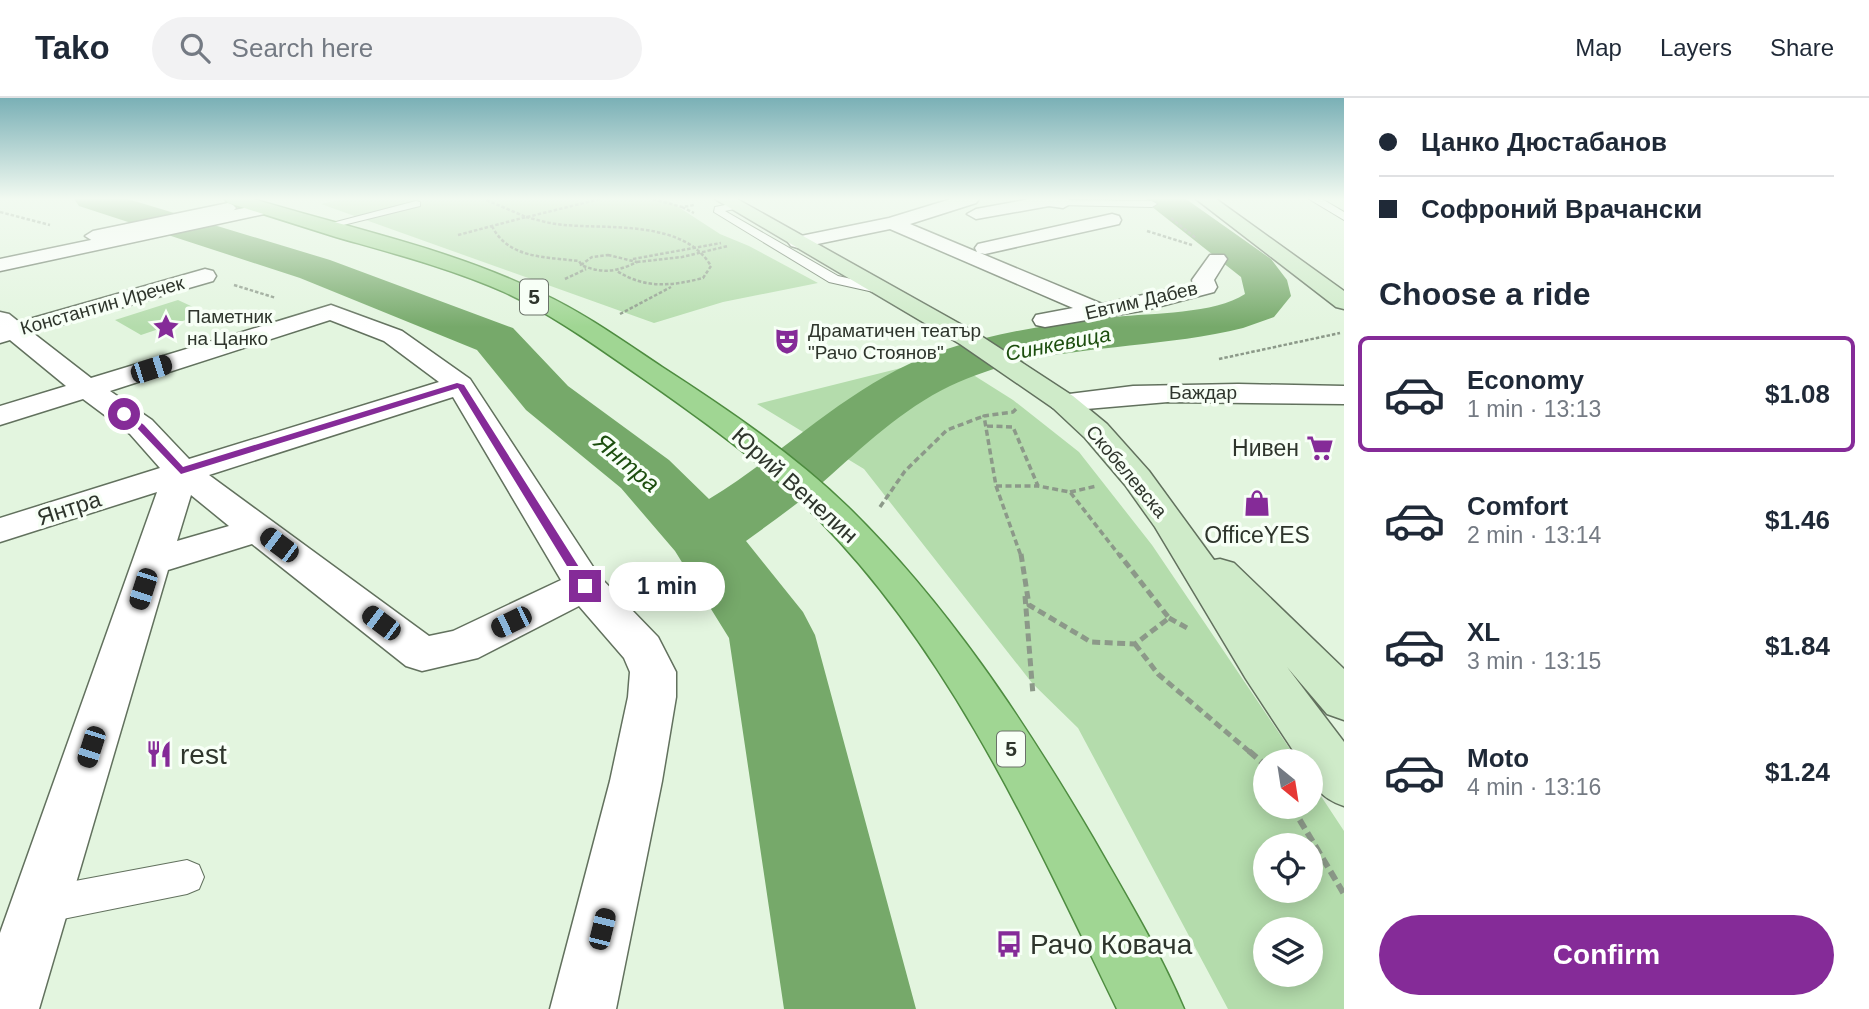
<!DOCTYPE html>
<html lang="en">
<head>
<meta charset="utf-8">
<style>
	:root { --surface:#fff; --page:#f2f2f3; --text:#1f2937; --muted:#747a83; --line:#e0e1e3; --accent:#852b98 }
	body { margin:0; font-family:Helvetica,sans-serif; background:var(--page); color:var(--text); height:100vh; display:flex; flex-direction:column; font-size:26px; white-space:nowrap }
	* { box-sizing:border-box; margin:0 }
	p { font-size:23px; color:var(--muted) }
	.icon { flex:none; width:38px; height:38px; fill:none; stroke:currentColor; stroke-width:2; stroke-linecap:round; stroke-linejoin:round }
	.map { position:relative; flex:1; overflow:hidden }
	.sheet { display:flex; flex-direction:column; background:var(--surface); width:525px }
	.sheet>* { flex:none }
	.guide { display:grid; align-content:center; height:154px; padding:0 35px; background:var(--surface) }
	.needle { width:46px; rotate:150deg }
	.tools { position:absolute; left:1253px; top:651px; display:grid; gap:14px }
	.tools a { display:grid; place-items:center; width:70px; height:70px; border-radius:50%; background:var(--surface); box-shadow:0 4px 18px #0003; font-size:35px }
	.end { position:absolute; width:32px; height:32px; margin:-16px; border:9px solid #852b98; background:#fff; box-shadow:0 0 0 4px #fff }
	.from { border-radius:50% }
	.bubble { position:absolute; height:49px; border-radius:24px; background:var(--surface); box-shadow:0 4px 18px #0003; font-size:23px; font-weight:700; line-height:49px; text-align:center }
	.car { position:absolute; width:21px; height:42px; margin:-21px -10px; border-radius:9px; box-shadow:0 0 5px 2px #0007; background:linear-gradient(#222 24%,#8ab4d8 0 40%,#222 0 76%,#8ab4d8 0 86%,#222 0) }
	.guide b { display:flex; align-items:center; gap:24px; height:66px; font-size:26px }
	.guide b+b { border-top:2px solid var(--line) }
	.guide i { width:18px; height:18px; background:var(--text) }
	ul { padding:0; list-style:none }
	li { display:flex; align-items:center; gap:21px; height:116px; margin:0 14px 10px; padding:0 21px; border:4px solid transparent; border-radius:10px }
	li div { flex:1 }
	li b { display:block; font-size:26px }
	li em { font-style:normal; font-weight:700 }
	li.on { border-color:var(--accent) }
	li>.icon { width:63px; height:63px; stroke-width:1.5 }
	h2 { padding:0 35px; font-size:32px; line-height:84px }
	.primary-button { display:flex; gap:14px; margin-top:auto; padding:14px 35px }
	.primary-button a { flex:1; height:80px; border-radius:42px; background:var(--accent); color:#fff; font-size:28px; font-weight:700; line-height:80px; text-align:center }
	header { display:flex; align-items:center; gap:42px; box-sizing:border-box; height:98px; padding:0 35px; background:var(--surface); border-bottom:2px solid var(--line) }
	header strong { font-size:33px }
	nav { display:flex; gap:38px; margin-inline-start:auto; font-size:24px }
	.search { width:490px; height:63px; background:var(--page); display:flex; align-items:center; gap:18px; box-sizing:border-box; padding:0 24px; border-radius:38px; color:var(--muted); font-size:26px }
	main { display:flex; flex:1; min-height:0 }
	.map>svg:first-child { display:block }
	.green { fill:#b4dcac; fill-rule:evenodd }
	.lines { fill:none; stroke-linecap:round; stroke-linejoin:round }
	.river { fill:#76a96a; fill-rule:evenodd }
	.service-casing { stroke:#62715e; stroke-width:2 }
	.pedestrian-casing { stroke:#62715e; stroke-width:3 }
	.minor-casing { stroke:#62715e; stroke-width:3 }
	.tertiary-casing { stroke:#62715e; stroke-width:3 }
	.secondary-casing { stroke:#62715e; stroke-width:3 }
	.primary-casing { stroke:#4e8c40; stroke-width:3 }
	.path-far3 { stroke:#8c9989; stroke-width:2.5; stroke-dasharray:3.5 2; stroke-linecap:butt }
	.path-far2 { stroke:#8c9989; stroke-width:3.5; stroke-dasharray:6 3.5; stroke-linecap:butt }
	.path-far1 { stroke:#8c9989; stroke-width:5; stroke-dasharray:8 4.5; stroke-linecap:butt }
	.path { stroke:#8c9989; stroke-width:6; stroke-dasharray:10 5; stroke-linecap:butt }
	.service { fill:#fff; fill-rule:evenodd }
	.pedestrian { fill:#fff; fill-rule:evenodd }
	.minor { fill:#fff; fill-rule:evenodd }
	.tertiary { fill:#fff; fill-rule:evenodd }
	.secondary { fill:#cfebc9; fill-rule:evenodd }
	.primary { fill:#a0d693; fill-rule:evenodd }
	.route { fill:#852b98 }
	.labels { text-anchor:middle; stroke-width:7; stroke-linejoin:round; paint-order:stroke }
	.far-street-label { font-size:19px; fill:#2e352c; stroke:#f7fff6 }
	.far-poi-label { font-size:19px; fill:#2e352c; stroke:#f7fff6; text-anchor:start }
	.shield { fill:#f7fff6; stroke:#6a7269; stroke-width:2 }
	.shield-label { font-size:21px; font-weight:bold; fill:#2e352c }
	.far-water-label { font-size:21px; font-style:italic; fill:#1c4e0e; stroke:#f7fff6 }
	.poi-label { font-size:23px; fill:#2e352c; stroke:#f7fff6; text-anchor:end }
	.street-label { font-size:23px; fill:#2e352c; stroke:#f7fff6 }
	.water-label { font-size:24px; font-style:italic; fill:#1c4e0e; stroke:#f7fff6 }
	.near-poi-label { font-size:28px; fill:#2e352c; stroke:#f7fff6; text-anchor:start }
</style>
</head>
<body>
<header>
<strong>Tako</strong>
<div class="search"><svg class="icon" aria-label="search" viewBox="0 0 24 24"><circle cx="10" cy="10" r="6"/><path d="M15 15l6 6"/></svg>Search here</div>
<nav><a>Map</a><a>Layers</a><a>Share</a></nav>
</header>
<main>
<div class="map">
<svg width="1344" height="911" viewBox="0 0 1344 911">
	<rect width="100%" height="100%" fill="#e3f5df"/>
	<path class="green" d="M342,101H666L720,136L749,148L818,185L723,204L654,225L321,106Z
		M178,202L206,215L141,237L115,222Z
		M948,261L1013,302L1079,354L1152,447L1298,663H1265V709H1311V683L1344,733V911H1228L1078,630L1032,585L864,371L757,306L933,262ZM1265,747H1311V793H1265ZM1265,831H1311V877H1265Z"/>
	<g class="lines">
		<path class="river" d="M74,101H128L330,162L513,230L568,288L669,362L709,401C790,352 855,280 947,251C1001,233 1059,225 1115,219C1152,215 1215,216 1245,196L1241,179L1151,108L1146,101H1186L1271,161L1287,182L1291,198L1274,219L1243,230C1147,254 1042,244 950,288C902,311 863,349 823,384C799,405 772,424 746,443L803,514L815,537L916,911H784L729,540L675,453L621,390L526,312L477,252L300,180L79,108Z"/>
		<defs>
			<path id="service" d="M1309,101H1322L1344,114V122Z
				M1063,102L1152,103L1157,106L1152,109L1059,107L1058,105Z
				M416,103L420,104V108L323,132L317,129Z
				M735,105L740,108L739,110L725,113L838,178L892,190L894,193L887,197L829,184L714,114L715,109Z
				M187,762L199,767L204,779L199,791L187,796L43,825L31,819L25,807L31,795L43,789Z"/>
			<path id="pedestrian" d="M228,105L233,107L236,110L233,113L93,143L85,138L93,133Z"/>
			<path id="minor" d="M951,101H979L976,105L910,126L977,154L975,150L978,146L1112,116L1119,118L1121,122L1119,126L985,156L980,155L1102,206L1193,186L1192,182L1210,157H1224L1227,161L1214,182L1217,189L1214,194L1146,212L1045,229L1036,227L1033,222L1036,217L1073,210L890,131L798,150L791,148L788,144L791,140L889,120Z
				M1030,101H1069L1072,105L1063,110L1049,108L976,121L967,116L976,111Z
				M263,106L269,107L272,111L269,115L0,173V161Z
				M205,171L213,173L216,178L213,183L33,235L91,280L331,207L402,233L470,281L599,478L658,539L676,574V599L662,683L616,911H550L610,683L628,599L630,574L624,560L579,508L478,560L422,573L406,568L252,446L168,472L39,911H0V835L157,394L0,444V420L160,370L130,336L83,301L0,327V308L66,288L10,242L0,245V214L9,216L19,224ZM330,222L384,243L439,284L189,361L152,322L110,293ZM453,299L561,482L453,533L429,538L209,377ZM191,397L229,428L177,443Z"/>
			<path id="tertiary" d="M1238,286L1344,288V306L1168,304L1063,313L1053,310L1048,304L1053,298L1133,288Z"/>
			<path id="secondary" d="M715,101H737L978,236L1073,298L1107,326L1149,373L1214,462L1220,461L1234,465L1344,571V622L1327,616L1287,569L1344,644V708C1321,700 1311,689 1311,663H1300L1246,581L1155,429L1125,387L1085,340L1053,310L960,246Z
				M1196,101H1216L1344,193V211L1336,209Z"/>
			<path id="primary" d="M225,101H253C349,130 451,151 541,195C584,215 623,243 662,269C727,311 792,355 848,409C947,506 1023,621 1093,740C1125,796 1159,852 1184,911H1117C1034,740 954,560 820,423C769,370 708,326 648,284C601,252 556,218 504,194C450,170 392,155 336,139C300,128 264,116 228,105Z"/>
		</defs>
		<use href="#service" class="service-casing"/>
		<use href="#pedestrian" class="pedestrian-casing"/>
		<use href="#minor" class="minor-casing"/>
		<use href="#tertiary" class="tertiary-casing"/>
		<use href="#secondary" class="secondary-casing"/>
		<use href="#primary" class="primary-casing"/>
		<path class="path-far3" d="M653,101L682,109L694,107
			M682,109L694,115
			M0,114L50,127
			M526,119C538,122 551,126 564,127C610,131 684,122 711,168L703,180C672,188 645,191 617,173
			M527,119L600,101
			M1171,120L1197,141
			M492,128C508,161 547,159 579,163L581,166
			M1147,133L1192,147
			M458,137L526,119L484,101
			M608,157L637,164C616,174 603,176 581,167L592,159Z
			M633,161L721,145
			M637,164L682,159L728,148
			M565,181L586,171
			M234,187L276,200
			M620,216L671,189
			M1219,261L1340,235"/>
		<path class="path-far2" d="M1016,311L1013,314L984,318L996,388L1021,458
			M987,328L1013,329L1038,388L1070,394L1120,458
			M996,388H1038
			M1070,394L1097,388
			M880,409L905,373L947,332L984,318"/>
		<path class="path-far1" d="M1021,456L1029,507L1091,544L1135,546L1169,520L1119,456
			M1025,498L1033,597
			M1169,520L1189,531
			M1135,546L1158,576L1251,655"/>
		<path class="path" d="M1249,653L1265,667
			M1292,709L1344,796"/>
		<use href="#service" class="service"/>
		<use href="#pedestrian" class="pedestrian"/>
		<use href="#minor" class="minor"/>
		<use href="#tertiary" class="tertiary"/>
		<use href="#secondary" class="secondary"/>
		<use href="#primary" class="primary"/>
	</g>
	<linearGradient id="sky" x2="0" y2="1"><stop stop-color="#7ab0b6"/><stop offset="0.44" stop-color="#f2faf1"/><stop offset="1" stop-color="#f2faf1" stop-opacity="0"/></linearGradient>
	<rect width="1344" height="229" fill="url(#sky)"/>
	<path class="route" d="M457,285L464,287L589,485V491H581L458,290L181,376L138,331L119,316L127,314L144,327L183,369Z"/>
	<defs>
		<symbol id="sight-bare" viewBox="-9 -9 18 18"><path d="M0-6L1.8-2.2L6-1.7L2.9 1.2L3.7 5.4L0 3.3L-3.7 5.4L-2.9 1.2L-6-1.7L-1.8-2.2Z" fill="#852b98" stroke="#f7fff6" stroke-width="2.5" paint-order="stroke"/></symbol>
		<symbol id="theatre-bare" viewBox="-9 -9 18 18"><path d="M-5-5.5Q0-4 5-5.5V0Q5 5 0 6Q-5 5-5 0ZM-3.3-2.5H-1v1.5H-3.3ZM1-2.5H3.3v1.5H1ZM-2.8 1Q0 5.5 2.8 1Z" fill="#852b98" stroke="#f7fff6" stroke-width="2.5" paint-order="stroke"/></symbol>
		<symbol id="supermarket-bare" viewBox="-9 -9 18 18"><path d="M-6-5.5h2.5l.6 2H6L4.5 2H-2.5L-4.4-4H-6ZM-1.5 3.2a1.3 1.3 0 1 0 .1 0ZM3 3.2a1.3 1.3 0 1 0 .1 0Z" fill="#852b98" stroke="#f7fff6" stroke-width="2.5" paint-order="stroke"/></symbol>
		<symbol id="shop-bare" viewBox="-9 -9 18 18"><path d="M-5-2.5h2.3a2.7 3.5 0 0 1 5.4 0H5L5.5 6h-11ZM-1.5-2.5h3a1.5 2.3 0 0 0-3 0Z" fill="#852b98" stroke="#f7fff6" stroke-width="2.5" paint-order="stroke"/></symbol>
		<symbol id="restaurant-bare" viewBox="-9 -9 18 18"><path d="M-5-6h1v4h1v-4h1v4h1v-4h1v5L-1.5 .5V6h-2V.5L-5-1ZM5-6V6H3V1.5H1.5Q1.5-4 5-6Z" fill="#852b98" stroke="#f7fff6" stroke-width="2.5" paint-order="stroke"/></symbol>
		<symbol id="bus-bare" viewBox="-9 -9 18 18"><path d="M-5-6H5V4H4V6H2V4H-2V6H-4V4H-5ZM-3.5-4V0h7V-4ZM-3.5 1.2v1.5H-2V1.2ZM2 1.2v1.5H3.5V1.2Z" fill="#852b98" stroke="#f7fff6" stroke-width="2.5" paint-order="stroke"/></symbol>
	</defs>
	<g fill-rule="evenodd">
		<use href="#sight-bare" x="147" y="210" width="38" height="38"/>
		<use href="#theatre-bare" x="768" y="224" width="38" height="38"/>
		<use href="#supermarket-bare" x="1301" y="331" width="38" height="38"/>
		<use href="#shop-bare" x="1238" y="386" width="38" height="38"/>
		<use href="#restaurant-bare" x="140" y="637" width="38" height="38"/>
		<use href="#bus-bare" x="990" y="827" width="38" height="38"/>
	</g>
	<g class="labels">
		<g class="far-street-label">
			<text transform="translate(1141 202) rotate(-13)" y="7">Евтим Дабев</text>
			<text transform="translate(102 207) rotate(-16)" y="7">Константин Иречек</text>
			<text x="1203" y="301">Баждар</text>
			<text transform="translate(1127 373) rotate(50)" y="7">Скобелевска</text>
		</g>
		<g class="far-poi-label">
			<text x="187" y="225">Паметник<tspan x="187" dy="22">на Цанко</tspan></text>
			<text x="808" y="239">Драматичен театър<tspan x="808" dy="22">"Рачо Стоянов"</tspan></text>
		</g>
		<g class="shield">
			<rect x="520" y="181.5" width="28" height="35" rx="5"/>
			<rect x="997" y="633.5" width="28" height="35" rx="5"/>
		</g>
		<g class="shield-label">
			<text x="534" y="206">5</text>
			<text x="1011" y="658">5</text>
		</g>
		<g class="far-water-label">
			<text transform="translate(1058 246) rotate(-11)" y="7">Синкевица</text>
		</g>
		<g class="poi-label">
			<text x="1299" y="358">Нивен</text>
			<text x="1257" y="445" text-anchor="middle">OfficeYES</text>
		</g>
		<g class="street-label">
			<text transform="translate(795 387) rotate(42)" y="8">Юрий Венелин</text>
			<text transform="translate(69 410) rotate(-18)" y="8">Янтра</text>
		</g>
		<g class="water-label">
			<text transform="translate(627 365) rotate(40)" y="8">Янтра</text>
		</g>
		<g class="near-poi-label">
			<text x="180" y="666">rest</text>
			<text x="1030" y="856">Рачо Ковача</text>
		</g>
	</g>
</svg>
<div class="tools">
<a><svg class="needle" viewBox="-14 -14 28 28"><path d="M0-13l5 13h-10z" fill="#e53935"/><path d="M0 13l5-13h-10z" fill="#747a83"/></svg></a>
<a><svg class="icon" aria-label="locate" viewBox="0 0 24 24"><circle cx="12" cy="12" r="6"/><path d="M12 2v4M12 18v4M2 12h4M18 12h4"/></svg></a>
<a><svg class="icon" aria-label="layers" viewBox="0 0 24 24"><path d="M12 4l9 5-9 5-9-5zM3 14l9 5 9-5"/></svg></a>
</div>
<i class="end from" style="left:124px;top:316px"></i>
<i class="end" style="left:585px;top:488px"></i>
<div class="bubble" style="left:609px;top:464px;width:116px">1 min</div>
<i class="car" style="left:151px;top:271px;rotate:72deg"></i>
<i class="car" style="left:279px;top:447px;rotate:307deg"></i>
<i class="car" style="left:143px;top:491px;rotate:198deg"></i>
<i class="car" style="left:511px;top:524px;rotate:244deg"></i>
<i class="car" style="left:381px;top:525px;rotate:307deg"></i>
<i class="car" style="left:91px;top:649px;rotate:198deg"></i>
<i class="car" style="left:602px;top:831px;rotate:14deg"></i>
</div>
<section class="sheet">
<div class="guide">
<b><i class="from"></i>Цанко Дюстабанов</b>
<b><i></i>Софроний Врачански</b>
</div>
<h2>Choose a ride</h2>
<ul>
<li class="on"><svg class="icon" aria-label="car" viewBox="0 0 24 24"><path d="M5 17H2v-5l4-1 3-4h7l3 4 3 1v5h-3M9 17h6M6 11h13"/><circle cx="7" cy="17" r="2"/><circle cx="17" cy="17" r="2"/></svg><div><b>Economy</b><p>1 min · 13:13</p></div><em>$1.08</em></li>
<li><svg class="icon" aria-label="car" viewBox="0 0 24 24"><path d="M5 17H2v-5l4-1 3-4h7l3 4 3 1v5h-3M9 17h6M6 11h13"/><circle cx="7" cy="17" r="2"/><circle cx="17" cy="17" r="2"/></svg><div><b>Comfort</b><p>2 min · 13:14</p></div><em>$1.46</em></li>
<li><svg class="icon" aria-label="car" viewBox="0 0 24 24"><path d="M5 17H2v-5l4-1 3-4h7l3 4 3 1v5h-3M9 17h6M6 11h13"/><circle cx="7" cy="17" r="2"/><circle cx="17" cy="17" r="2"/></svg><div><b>XL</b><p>3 min · 13:15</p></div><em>$1.84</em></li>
<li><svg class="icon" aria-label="car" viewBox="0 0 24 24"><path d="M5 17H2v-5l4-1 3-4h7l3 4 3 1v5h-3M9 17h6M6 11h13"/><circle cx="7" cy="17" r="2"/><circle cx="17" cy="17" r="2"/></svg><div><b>Moto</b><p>4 min · 13:16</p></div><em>$1.24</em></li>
</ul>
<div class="primary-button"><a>Confirm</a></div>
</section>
</main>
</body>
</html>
